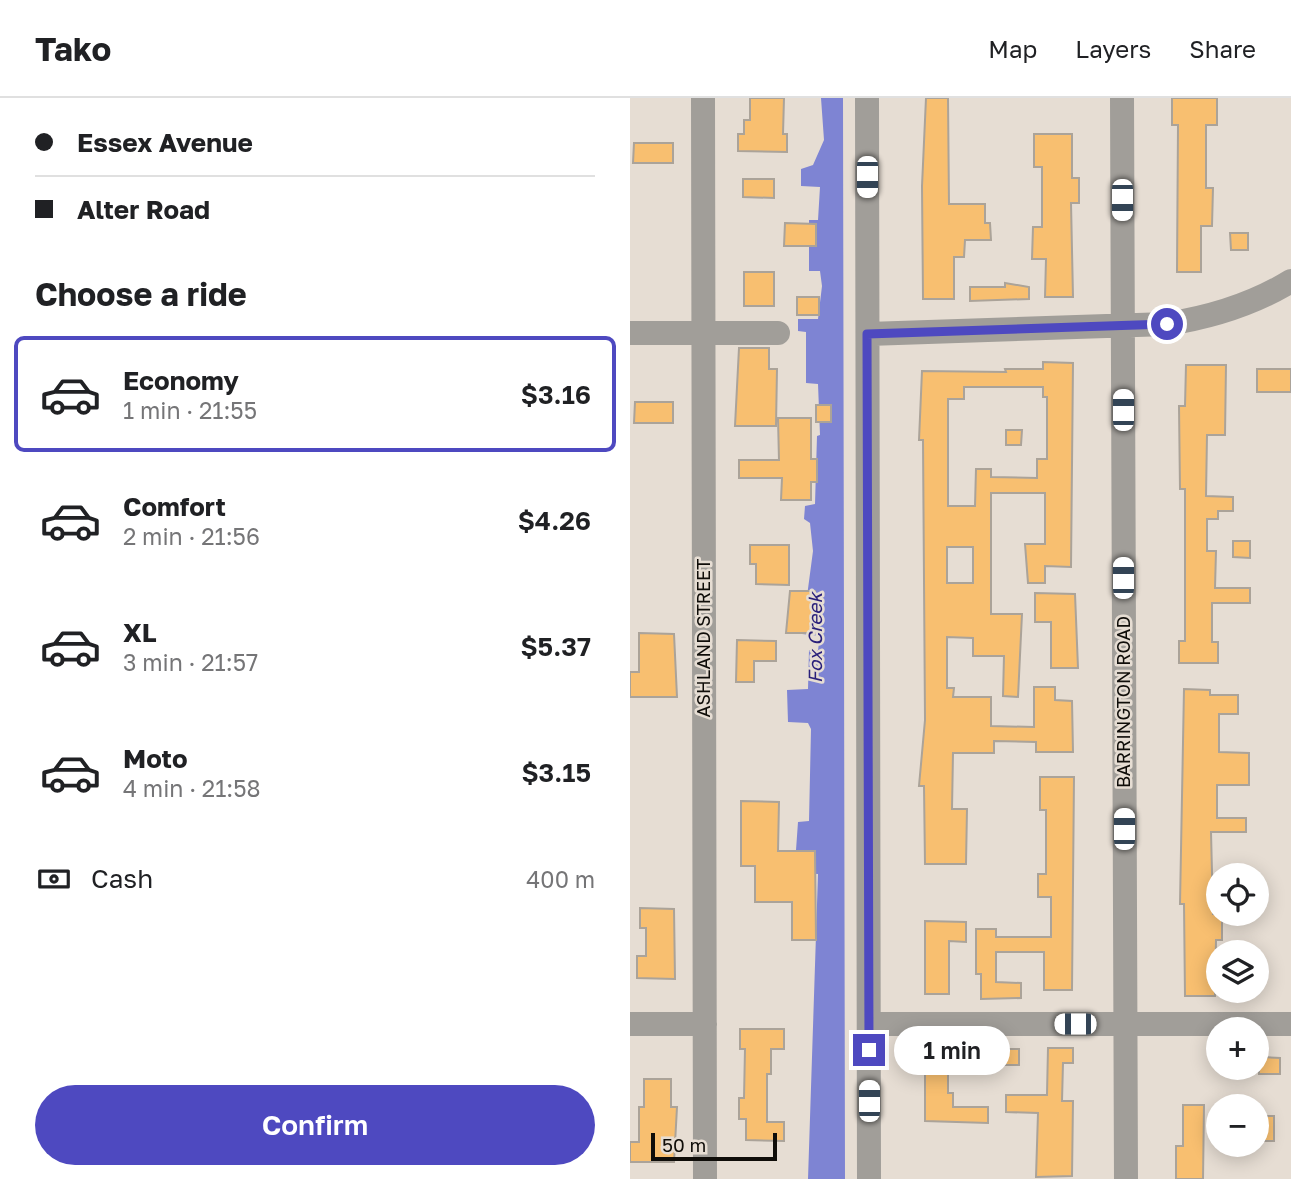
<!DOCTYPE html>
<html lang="en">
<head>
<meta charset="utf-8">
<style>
	:root { --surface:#fff; --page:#f2f2f2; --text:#202124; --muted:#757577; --line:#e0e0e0; --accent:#4e49c0 }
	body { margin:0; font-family:"Golos Text",sans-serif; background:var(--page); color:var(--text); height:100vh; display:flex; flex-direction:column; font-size:26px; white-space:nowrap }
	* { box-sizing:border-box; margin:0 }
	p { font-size:23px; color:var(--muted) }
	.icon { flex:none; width:38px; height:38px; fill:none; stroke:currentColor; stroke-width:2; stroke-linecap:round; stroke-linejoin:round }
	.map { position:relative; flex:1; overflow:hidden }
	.drawer { display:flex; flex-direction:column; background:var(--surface); width:630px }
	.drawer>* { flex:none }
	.top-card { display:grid; align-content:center; height:154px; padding:0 35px; background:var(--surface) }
	.buttons { position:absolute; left:576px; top:765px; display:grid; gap:14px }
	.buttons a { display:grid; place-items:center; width:63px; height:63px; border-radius:50%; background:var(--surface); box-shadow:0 4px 18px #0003; font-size:35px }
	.scale { position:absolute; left:21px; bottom:18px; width:126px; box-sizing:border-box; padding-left:7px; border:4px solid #0f0d09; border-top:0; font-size:19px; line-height:24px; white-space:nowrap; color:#0f0d09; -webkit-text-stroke:5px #e6ddd3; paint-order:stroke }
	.end { position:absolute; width:32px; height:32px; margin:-16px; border:9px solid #4e49c0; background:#fff; box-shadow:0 0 0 4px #fff }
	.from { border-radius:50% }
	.bubble { position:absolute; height:49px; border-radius:24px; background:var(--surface); box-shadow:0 4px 18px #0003; font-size:23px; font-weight:600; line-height:49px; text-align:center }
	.car { position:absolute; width:21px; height:42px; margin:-21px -10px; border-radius:9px; box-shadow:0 0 5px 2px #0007; background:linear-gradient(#fff 24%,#345 0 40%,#fff 0 76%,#345 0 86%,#fff 0) }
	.top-card b { display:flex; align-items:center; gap:24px; height:66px; font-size:26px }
	.top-card b+b { border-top:2px solid var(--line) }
	.top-card i { width:18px; height:18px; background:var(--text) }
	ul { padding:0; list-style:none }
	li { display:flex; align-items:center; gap:21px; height:116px; margin:0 14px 10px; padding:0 21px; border:4px solid transparent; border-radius:10px }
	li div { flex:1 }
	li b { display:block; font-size:26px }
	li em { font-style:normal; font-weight:600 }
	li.active { border-color:var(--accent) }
	li>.icon { width:63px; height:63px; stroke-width:1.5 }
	h2 { padding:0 35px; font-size:32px; line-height:84px }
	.pay { display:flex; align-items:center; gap:18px; height:77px; padding:0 35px; font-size:26px }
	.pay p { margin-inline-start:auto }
	.primary-button { display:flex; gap:14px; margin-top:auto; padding:14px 35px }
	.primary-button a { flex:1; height:80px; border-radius:42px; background:var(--accent); color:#fff; font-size:28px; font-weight:600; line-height:80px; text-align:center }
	header { display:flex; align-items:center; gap:42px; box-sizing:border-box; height:98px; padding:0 35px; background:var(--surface); border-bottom:2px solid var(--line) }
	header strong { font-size:33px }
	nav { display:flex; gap:38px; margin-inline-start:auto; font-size:24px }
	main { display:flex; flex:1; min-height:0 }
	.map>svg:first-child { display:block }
	.water { fill:#7e84d3 }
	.building { fill:#f8bf70; stroke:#aba399; stroke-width:2; fill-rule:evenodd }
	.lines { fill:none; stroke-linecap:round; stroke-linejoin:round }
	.minor { stroke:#a19e99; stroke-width:24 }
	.route { stroke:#4e49c0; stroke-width:9 }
	.labels { text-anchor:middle; stroke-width:5; stroke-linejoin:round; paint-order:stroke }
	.street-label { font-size:18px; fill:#0f0d09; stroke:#e6ddd3 }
	.water-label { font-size:19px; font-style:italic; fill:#291f7a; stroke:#e6ddd3 }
</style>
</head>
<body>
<header>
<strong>Tako</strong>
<nav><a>Map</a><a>Layers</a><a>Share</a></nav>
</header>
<main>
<section class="drawer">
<div class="top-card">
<b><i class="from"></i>Essex Avenue</b>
<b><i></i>Alter Road</b>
</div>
<h2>Choose a ride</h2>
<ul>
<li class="active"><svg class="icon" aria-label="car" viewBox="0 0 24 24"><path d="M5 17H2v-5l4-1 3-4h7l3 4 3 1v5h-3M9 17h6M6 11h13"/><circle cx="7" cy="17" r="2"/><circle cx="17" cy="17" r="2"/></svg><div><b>Economy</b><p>1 min · 21:55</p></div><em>$3.16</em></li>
<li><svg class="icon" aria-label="car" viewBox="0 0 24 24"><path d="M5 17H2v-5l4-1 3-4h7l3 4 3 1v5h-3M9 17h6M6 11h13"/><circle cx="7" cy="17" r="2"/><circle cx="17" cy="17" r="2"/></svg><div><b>Comfort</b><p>2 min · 21:56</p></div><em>$4.26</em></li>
<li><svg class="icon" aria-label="car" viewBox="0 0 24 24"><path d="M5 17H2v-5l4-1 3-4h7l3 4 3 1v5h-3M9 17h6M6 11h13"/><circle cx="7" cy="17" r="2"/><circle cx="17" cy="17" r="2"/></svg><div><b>XL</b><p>3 min · 21:57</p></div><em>$5.37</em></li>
<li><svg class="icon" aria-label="car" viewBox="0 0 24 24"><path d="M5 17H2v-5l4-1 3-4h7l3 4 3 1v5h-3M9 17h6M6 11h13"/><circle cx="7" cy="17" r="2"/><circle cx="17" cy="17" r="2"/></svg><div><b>Moto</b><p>4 min · 21:58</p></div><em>$3.15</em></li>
</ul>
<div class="pay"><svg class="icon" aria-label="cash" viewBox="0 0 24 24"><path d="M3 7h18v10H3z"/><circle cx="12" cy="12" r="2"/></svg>Cash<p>400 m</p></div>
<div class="primary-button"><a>Confirm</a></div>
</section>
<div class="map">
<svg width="661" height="1081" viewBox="0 0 661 1081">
	<rect width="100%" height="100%" fill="#e6ddd3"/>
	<path class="water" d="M191,0H213L215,1081H178L188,776L162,775V771H185L186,753L166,752L168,724L179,723L181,631L178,625L158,624L157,592L178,591L179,552H188L190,538L172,536L183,453L180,425L174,421L175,408L185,406L187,338L190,337L188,286L176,285V234L168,233V221H188L192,188L190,173H179V122H188L190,89L171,88V71L183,67L194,42Z"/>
	<path class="building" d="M120,0H154L153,36H157V54L108,53V36H114V22H120Z
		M296,0H318L319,106H355V125H360L361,142H335L334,159H324V201H293L292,88Z
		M542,0H587V27H576V90H583L582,128H571V174H547L548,27H542Z
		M404,36H442V80H449V105H441L443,199H415L416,161H402L403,129H412V69H404Z
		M4,45H43V65H3Z
		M113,81H144V100L113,99Z
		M155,125L186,126V148H154Z
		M600,135H618V152H601Z
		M114,174H144V208H114Z
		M375,185L399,189V201L340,203V189H375Z
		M167,199H189V217H167Z
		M109,250H139V271H147L146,328H105Z
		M413,264L443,265L441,469L415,468V485H398L395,446H415V395H361V516H392L388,599L373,598L374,558H343V540L317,539V590H324L323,599H361V628L404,629V589H425V602L442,603L443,654H406V644L364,643V655H323L322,711H337L336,766H295L294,688H289L295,622L293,342H289L292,273L376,274L375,271H413ZM334,289H413V299H417V361H407V380L361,379V371H346L345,408H318V301H334ZM317,449H343V485H317Z
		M556,267H596L595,337H577L576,398L603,399V413H588V421H577V453H586L585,490H620V505H582V544H588V565H549V543H555V391H550L549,308H555Z
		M627,271H661V294H627Z
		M5,304H43V325H4Z
		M186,307H201V324H186Z
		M148,320H181V361H187V384H181V402H151L152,380H109V362H149Z
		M376,332H392L391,347H376Z
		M603,443H620V460L603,459Z
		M120,447H159V487L126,486V466H120Z
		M160,493H185L188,535H156Z
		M405,495L445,496L448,570H421V524H405Z
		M9,535L44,536L47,599H0V574H9Z
		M107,542L146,543V563H124V584H106Z
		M554,591L580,592V597H608V616H589V654L619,655V687H587V720H616V734H581L583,816H592V842H586L585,898H555L554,806H550Z
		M410,679H444L442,892H414V854H366V884L391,885V900L351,901V876H346V831H366V839H421V799H408V776H416V712H410Z
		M111,703L149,704L148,753H185L186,842H162V804H125V768H111Z
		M10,810L44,811L45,881L7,880V858H16V830H10Z
		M295,823L336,824V844L319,843V896H295Z
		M110,931H154V951H141V976H137V1024H154V1043L116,1042V1021H109V1000H114L115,951H110Z
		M418,950H443V965H433L432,1003H443L442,1078L406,1079L408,1015L376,1014V997H417Z
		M295,951L318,952V995H323V1009H358V1025L295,1023Z
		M373,951H389V967H372Z
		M629,959L650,960V976H629Z
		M14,981H41V1009H47L44,1064H0V1044H9V1009H14Z
		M553,1007H574L573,1081H546V1048H553Z
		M626,1018H644V1043H626Z"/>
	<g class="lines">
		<path class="minor" d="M73,0L75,1081
			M237,0L239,1081
			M492,0L496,1081
			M0,235H148
			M238,236L537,226C582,219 622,207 661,183
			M0,926H75
			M239,926H661"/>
	</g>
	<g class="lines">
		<path class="route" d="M239,952L237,236L537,226"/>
	</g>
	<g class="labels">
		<g class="street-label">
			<text transform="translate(74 540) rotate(-90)" y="6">ASHLAND STREET</text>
			<text transform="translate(494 604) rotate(-90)" y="6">BARRINGTON ROAD</text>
		</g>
		<g class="water-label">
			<text transform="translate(185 540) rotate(-90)" y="7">Fox Creek</text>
		</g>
	</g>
</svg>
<div class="buttons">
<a><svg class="icon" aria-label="locate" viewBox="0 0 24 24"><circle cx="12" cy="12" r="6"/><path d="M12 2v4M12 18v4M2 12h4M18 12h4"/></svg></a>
<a><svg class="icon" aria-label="layers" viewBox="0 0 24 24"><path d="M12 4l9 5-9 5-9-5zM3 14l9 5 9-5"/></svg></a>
<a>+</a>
<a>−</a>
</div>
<div class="scale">50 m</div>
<i class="end from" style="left:537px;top:226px"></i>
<i class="end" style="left:239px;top:952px"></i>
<div class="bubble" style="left:264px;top:928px;width:116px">1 min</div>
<i class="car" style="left:237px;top:79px;rotate:180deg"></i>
<i class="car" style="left:492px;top:102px;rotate:180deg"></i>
<i class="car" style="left:493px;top:312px;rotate:0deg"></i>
<i class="car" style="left:493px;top:480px;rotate:0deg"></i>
<i class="car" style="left:494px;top:731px;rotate:0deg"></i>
<i class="car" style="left:445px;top:926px;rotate:270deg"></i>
<i class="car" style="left:239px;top:1003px;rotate:0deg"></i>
</div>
</main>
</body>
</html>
